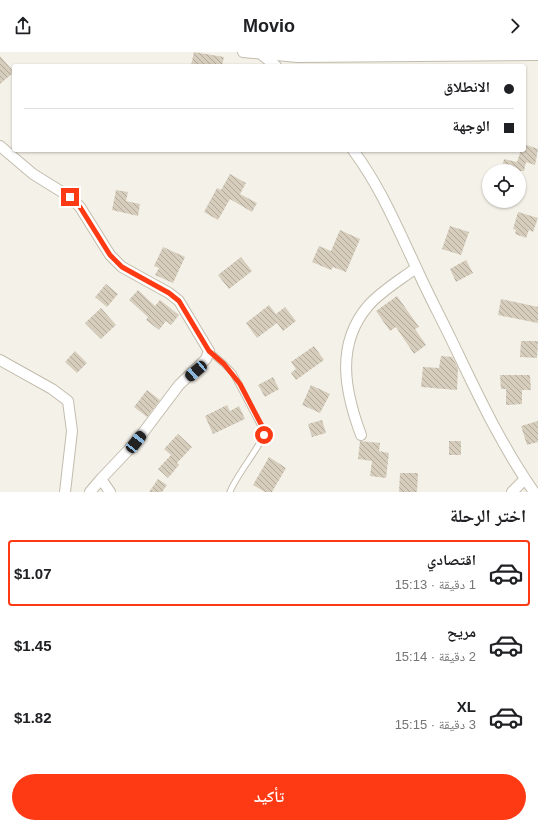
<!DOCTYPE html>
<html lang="ar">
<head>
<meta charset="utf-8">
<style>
	:root { --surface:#fff; --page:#f2f2f2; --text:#202124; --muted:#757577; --line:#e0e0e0; --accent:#fe3a15 }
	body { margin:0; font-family:Arial,"Noto Naskh Arabic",sans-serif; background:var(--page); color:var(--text); direction:rtl; height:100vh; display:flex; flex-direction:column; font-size:15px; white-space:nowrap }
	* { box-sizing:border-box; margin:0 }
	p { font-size:13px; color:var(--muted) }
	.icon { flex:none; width:22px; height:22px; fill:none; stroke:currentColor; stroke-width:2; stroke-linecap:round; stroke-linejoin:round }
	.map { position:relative; height:440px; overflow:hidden; direction:ltr }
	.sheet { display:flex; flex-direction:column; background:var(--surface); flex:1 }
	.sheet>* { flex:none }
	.hud { position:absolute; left:12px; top:12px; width:514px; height:88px; border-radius:4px; box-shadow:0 1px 3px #0004; direction:rtl; display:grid; align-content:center; height:88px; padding:0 12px; background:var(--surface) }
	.buttons { position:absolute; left:482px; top:112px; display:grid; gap:8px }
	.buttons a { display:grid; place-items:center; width:44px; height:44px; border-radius:50%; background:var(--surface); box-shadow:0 1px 3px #0004; font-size:20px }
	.end { position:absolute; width:18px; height:18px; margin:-9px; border:5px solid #fe3a15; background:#fff; box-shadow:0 0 0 2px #fff }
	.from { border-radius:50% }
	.car { position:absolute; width:12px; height:24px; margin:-12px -6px; border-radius:5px; box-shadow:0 0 3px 1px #0007; background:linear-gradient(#222 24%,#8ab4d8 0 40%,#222 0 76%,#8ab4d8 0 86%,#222 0) }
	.hud b { display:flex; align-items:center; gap:14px; height:38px; font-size:15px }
	.hud b+b { border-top:1px solid var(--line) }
	.hud i { width:10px; height:10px; background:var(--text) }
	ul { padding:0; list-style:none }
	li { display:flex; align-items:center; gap:12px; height:66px; margin:0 8px 6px; padding:0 4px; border:2px solid transparent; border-radius:4px }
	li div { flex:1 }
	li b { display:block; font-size:15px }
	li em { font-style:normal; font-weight:600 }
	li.active { border-color:var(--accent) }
	li>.icon { width:36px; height:36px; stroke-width:1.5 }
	h2 { padding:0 12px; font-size:18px; line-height:48px }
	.primary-button { display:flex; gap:8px; margin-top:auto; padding:8px 12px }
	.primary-button a { flex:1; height:46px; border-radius:24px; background:var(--accent); color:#fff; font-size:16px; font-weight:600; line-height:46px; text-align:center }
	header { display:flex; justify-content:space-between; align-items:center; height:52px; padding:0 12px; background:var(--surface); font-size:18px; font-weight:600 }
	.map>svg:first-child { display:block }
	.building { fill:url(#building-back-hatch) }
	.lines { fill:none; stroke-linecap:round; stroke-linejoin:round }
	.lane-casing { stroke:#c3bcad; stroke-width:7 }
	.street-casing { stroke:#c3bcad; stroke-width:12 }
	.lane { stroke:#fff; stroke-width:5 }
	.street { stroke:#fff; stroke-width:10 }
	.route { stroke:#fe3a15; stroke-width:5 }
</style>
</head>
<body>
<header><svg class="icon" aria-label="forward" viewBox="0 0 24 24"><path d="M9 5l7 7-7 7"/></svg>Movio<svg class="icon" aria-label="share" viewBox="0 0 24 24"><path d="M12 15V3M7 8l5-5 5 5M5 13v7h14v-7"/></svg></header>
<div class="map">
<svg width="538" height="440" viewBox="0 0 538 440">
	<defs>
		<pattern id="building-back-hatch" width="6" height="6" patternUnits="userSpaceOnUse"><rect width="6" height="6" fill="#d6cdbd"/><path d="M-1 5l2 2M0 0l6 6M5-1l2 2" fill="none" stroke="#b0a89a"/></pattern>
	</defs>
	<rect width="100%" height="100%" fill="#f4f1e8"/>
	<path class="building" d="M194,0L224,5L222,14H191Z
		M0,4L14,20L0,32Z
		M524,92L538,97L535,113L526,110L524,119H501L504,107L517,110L521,98H524Z
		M230,122L246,131L240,142L257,151L252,160L230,147L218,168L204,160L217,136L221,138Z
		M116,138L128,140L126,149L140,152L138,164L112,158Z
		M518,160L538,166L533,180L529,178L526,186L515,182L516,178L513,177Z
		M450,174L469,180L461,203L442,197Z
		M340,178L360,187L346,220L333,215L331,218L312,210L319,194L331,199Z
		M163,195L185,205L173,231L155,223L159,216L154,214Z
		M241,205L252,219L229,237L218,223Z
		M466,208L473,221L456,230L450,217Z
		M106,232L118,242L107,255L95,245Z
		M138,238L155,254L160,248L179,263L171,273L166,269L159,278L146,268L148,265L129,248Z
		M397,244L419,275L415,277L426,293L414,302L396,275L390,279L376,259Z
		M501,247L538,255V271L498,263Z
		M269,253L276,262L285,255L296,269L283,279L277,271L257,286L246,271Z
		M101,256L116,273L101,287L85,271Z
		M521,289H538L537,306L520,305Z
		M314,294L324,308L296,328L291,321L296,317L291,310Z
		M75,299L87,311L77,321L65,310Z
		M441,304L452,305L458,316L457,338L421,335L423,315L439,316Z
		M500,323H530L531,338H522V352L506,353V337H501Z
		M273,325L279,337L265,345L258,333Z
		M311,333L330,342L320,361L302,353Z
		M147,338L160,348L147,365L134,355Z
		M227,353L230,359L239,354L245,367L213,382L205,364Z
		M322,368L326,381L312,385L308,372Z
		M538,369V390L527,393L521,374Z
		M178,382L192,395L177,411L179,413L168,426L158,417L171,403L164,397Z
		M360,389L380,391L379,399L389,401L386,426L370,424L372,409L358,407Z
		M449,389H461V403H449Z
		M269,405L286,416L272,440H265L253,433Z
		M400,421H418L417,440H399Z
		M158,427L167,433L162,440H149Z"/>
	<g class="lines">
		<defs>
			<path id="lane" d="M209,299L224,312L233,321L264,380C263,392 236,423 230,440"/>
			<path id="street" d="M243,0L298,5L538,3
				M261,2L276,14
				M0,94L33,122L70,145L80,155L110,203L122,215L169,241L179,249L209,299L206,307L179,333L136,390L101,427L110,440
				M353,98C381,136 396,173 416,215C427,240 440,264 452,289C477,341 501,393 534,440
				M0,308L52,337L68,349L72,379L65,440
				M361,383C345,340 335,293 368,254C381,239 400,228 416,216
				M90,440L101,427
				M512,440L525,427"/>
		</defs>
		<use href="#lane" class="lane-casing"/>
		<use href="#street" class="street-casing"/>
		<use href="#lane" class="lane"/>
		<use href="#street" class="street"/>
	</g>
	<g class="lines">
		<path class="route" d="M70,145L80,155L110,203L122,215L169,241L179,249L209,299L224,312L240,332L263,376L264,383"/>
	</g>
</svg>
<div class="buttons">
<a><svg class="icon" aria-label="locate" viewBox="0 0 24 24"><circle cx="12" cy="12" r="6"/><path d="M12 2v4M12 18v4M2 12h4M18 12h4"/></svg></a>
</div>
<i class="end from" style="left:264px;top:383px"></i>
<i class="end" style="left:70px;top:145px"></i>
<i class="car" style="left:196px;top:319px;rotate:229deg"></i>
<i class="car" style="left:136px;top:390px;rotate:38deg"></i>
<div class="hud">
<b><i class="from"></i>الانطلاق</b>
<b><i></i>الوجهة</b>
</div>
</div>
<section class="sheet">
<h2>اختر الرحلة</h2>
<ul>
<li class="active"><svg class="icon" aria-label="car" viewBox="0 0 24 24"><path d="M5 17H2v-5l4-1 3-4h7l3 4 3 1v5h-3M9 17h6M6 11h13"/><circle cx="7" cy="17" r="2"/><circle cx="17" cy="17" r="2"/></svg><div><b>اقتصادي</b><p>1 دقيقة · 15:13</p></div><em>$1.07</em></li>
<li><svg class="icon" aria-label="car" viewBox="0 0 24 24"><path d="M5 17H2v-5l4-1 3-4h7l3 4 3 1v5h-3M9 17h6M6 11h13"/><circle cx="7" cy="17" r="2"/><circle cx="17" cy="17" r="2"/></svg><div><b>مريح</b><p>2 دقيقة · 15:14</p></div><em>$1.45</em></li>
<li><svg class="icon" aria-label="car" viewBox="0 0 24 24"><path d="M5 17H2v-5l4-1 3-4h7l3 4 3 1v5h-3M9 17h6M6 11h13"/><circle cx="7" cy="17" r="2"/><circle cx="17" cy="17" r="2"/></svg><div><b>XL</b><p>3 دقيقة · 15:15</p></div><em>$1.82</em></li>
</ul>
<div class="primary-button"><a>تأكيد</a></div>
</section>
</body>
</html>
